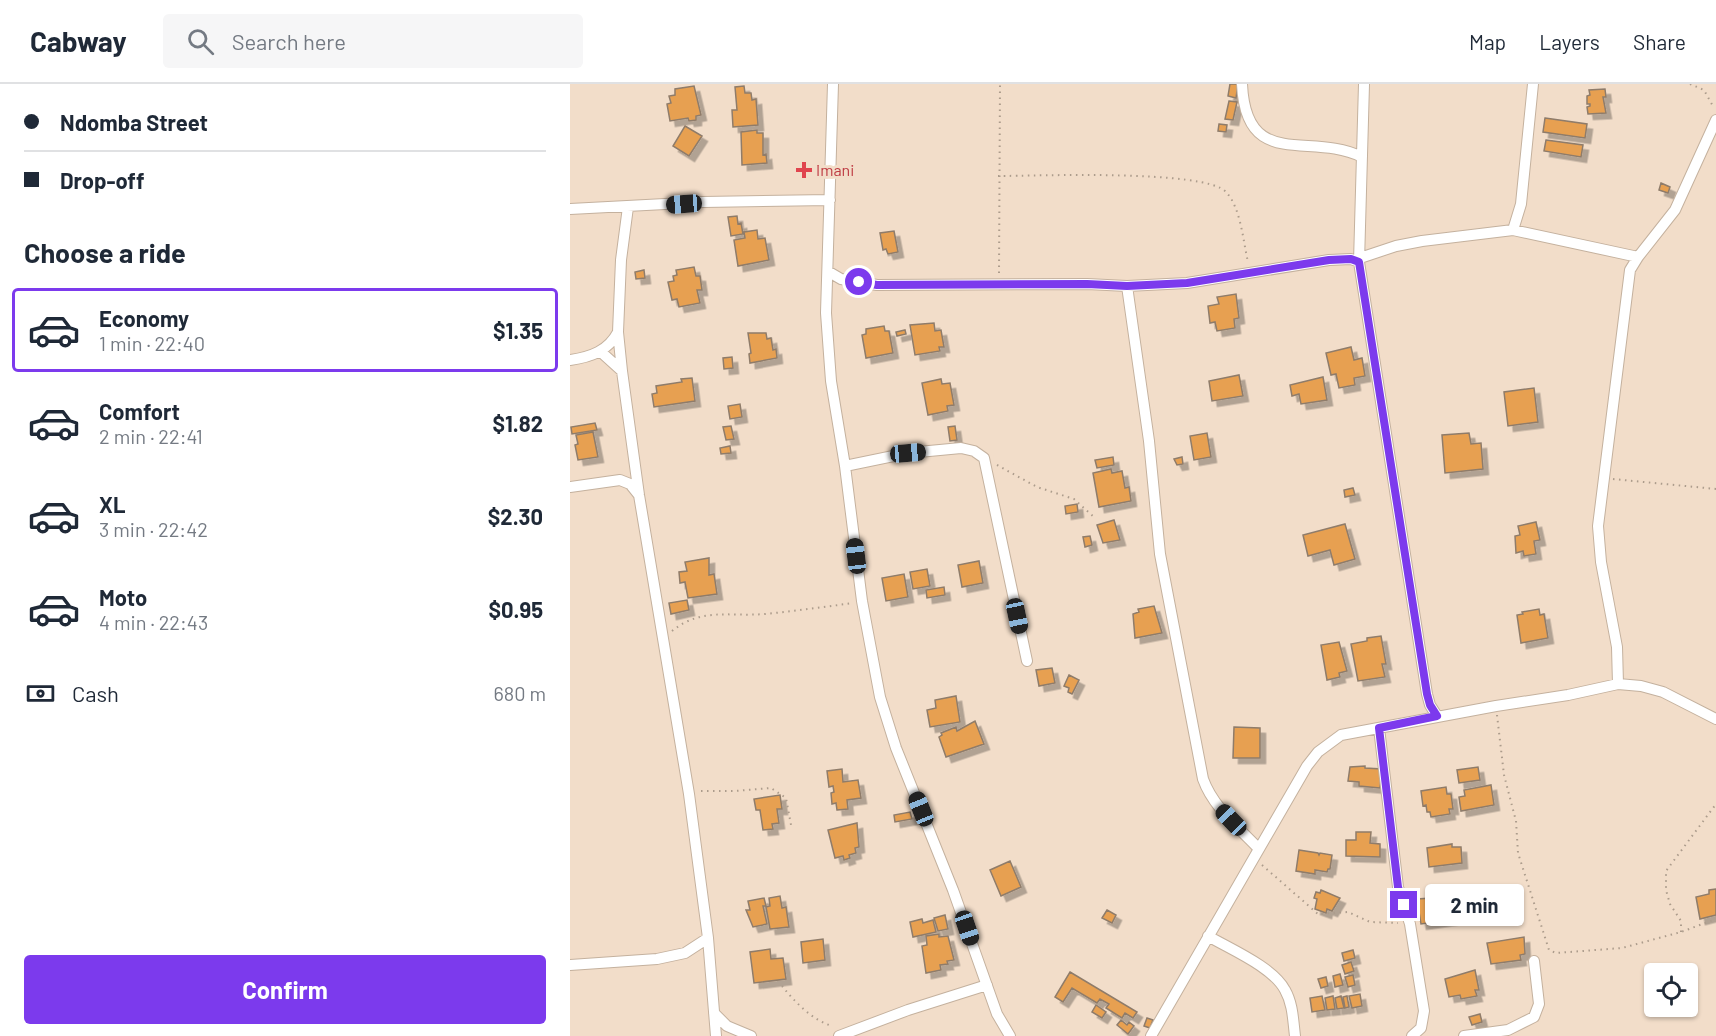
<!DOCTYPE html>
<html lang="en">
<head>
<meta charset="utf-8">
<style>
	:root { --surface:#fff; --page:#f6f6f7; --text:#1f2937; --muted:#747a83; --line:#e0e1e3; --accent:#7c3aed }
	body { margin:0; font-family:Barlow,sans-serif; background:var(--page); color:var(--text); height:100vh; display:flex; flex-direction:column; font-size:22px; white-space:nowrap }
	* { box-sizing:border-box; margin:0 }
	p { font-size:20px; color:var(--muted) }
	.icon { flex:none; width:33px; height:33px; fill:none; stroke:currentColor; stroke-width:2; stroke-linecap:round; stroke-linejoin:round }
	.map { position:relative; flex:1; overflow:hidden }
	.details { display:flex; flex-direction:column; background:var(--surface); width:570px }
	.details>* { flex:none }
	.banner { display:grid; align-content:center; height:132px; padding:0 24px; background:var(--surface) }
	.fabs { position:absolute; left:1074px; top:879px; display:grid; gap:12px }
	.fabs a { display:grid; place-items:center; width:54px; height:54px; border-radius:6px; background:var(--surface); box-shadow:0 2px 4px #0004; font-size:30px }
	.end { position:absolute; width:27px; height:27px; margin:-14px; border:8px solid #7c3aed; background:#fff; box-shadow:0 0 0 3px #fff }
	.from { border-radius:50% }
	.bubble { position:absolute; height:42px; border-radius:6px; background:var(--surface); box-shadow:0 2px 4px #0004; font-size:20px; font-weight:700; line-height:42px; text-align:center }
	.car { position:absolute; width:18px; height:36px; margin:-18px -9px; border-radius:8px; box-shadow:0 0 4px 2px #0007; background:linear-gradient(#222 24%,#8ab4d8 0 40%,#222 0 76%,#8ab4d8 0 86%,#222 0) }
	.banner b { display:flex; align-items:center; gap:21px; height:57px; font-size:22px }
	.banner b+b { border-top:2px solid var(--line) }
	.banner i { width:15px; height:15px; background:var(--text) }
	ul { padding:0; list-style:none }
	li { display:flex; align-items:center; gap:18px; height:84px; margin:0 12px 9px; padding:0 12px; border:3px solid transparent; border-radius:6px }
	li div { flex:1 }
	li b { display:block; font-size:22px }
	li em { font-style:normal; font-weight:700 }
	li.selected { border-color:var(--accent) }
	li>.icon { width:54px; height:54px; stroke-width:1.5 }
	h2 { padding:0 24px; font-size:27px; line-height:72px }
	.pay { display:flex; align-items:center; gap:15px; height:66px; padding:0 24px; font-size:22px }
	.pay p { margin-inline-start:auto }
	.cta { display:flex; gap:12px; margin-top:auto; padding:12px 24px }
	.cta a { flex:1; height:69px; border-radius:6px; background:var(--accent); color:#fff; font-size:24px; font-weight:700; line-height:69px; text-align:center }
	header { display:flex; align-items:center; gap:36px; box-sizing:border-box; height:84px; padding:0 30px; background:var(--surface); border-bottom:2px solid var(--line) }
	header strong { font-size:28px }
	nav { display:flex; gap:33px; margin-inline-start:auto; font-size:21px }
	.search { width:420px; height:54px; background:var(--page); display:flex; align-items:center; gap:15px; box-sizing:border-box; padding:0 21px; border-radius:6px; color:var(--muted); font-size:22px }
	main { display:flex; flex:1; min-height:0 }
	.map>svg:first-child { display:block }
	.building { fill:#e7a051; stroke:#8f7c6a; stroke-width:1.5; filter:url(#shadow) }
	.lines { fill:none; stroke-linecap:round; stroke-linejoin:round }
	.street-casing { stroke:#c4b19e; stroke-width:12 }
	.path { stroke:#ac9c8c; stroke-width:2; stroke-dasharray:1.5 4.5; stroke-linecap:butt }
	.street { stroke:#fff; stroke-width:10 }
	.route { stroke:#7c3aed; stroke-width:8 }
	.health-dot { fill:#e0444e; stroke:#f2ddc9; stroke-width:2 }
	.labels { text-anchor:middle; stroke-width:6; stroke-linejoin:round; paint-order:stroke }
	.health-label { font-size:16px; fill:#be3a42; stroke:#f2ddc9; text-anchor:start }
</style>
</head>
<body>
<header>
<strong>Cabway</strong>
<div class="search"><svg class="icon" aria-label="search" viewBox="0 0 24 24"><circle cx="10" cy="10" r="6"/><path d="M15 15l6 6"/></svg>Search here</div>
<nav><a>Map</a><a>Layers</a><a>Share</a></nav>
</header>
<main>
<section class="details">
<div class="banner">
<b><i class="from"></i>Ndomba Street</b>
<b><i></i>Drop-off</b>
</div>
<h2>Choose a ride</h2>
<ul>
<li class="selected"><svg class="icon" aria-label="car" viewBox="0 0 24 24"><path d="M5 17H2v-5l4-1 3-4h7l3 4 3 1v5h-3M9 17h6M6 11h13"/><circle cx="7" cy="17" r="2"/><circle cx="17" cy="17" r="2"/></svg><div><b>Economy</b><p>1 min · 22:40</p></div><em>$1.35</em></li>
<li><svg class="icon" aria-label="car" viewBox="0 0 24 24"><path d="M5 17H2v-5l4-1 3-4h7l3 4 3 1v5h-3M9 17h6M6 11h13"/><circle cx="7" cy="17" r="2"/><circle cx="17" cy="17" r="2"/></svg><div><b>Comfort</b><p>2 min · 22:41</p></div><em>$1.82</em></li>
<li><svg class="icon" aria-label="car" viewBox="0 0 24 24"><path d="M5 17H2v-5l4-1 3-4h7l3 4 3 1v5h-3M9 17h6M6 11h13"/><circle cx="7" cy="17" r="2"/><circle cx="17" cy="17" r="2"/></svg><div><b>XL</b><p>3 min · 22:42</p></div><em>$2.30</em></li>
<li><svg class="icon" aria-label="car" viewBox="0 0 24 24"><path d="M5 17H2v-5l4-1 3-4h7l3 4 3 1v5h-3M9 17h6M6 11h13"/><circle cx="7" cy="17" r="2"/><circle cx="17" cy="17" r="2"/></svg><div><b>Moto</b><p>4 min · 22:43</p></div><em>$0.95</em></li>
</ul>
<div class="pay"><svg class="icon" aria-label="cash" viewBox="0 0 24 24"><path d="M3 7h18v10H3z"/><circle cx="12" cy="12" r="2"/></svg>Cash<p>680 m</p></div>
<div class="cta"><a>Confirm</a></div>
</section>
<div class="map">
<svg width="1146" height="952" viewBox="0 0 1146 952">
	<defs>
		<filter id="shadow"><feDropShadow dx="5.5" dy="5.5" stdDeviation="0" flood-color="#0004"/></filter>
	</defs>
	<rect width="100%" height="100%" fill="#f2ddc9"/>
	<path class="building" d="M660,0H668L666,14L658,12Z
		M124,2L131,31L126,32V36L119,37L118,34L100,37L97,20L101,19L99,12L105,11V5Z
		M174,2L175,9H181L182,16L186,15L188,41L163,43L162,26H167L165,3Z
		M1035,5L1036,13H1033L1036,29L1018,30L1017,23L1020,22V20H1017V12L1020,11L1019,6Z
		M659,17L667,18L663,36L655,35Z
		M975,34L1017,40L1015,54L973,48Z
		M649,40L657,41L656,48L648,47Z
		M115,42L132,52L119,72L103,62Z
		M187,46V49H193V71L196,70L197,79L172,81L171,48Z
		M976,56L1013,61L1011,73L974,67Z
		M1091,99L1100,103L1098,109L1089,106Z
		M167,132L168,140L171,139L173,150L161,152L158,133Z
		M187,146L188,155L195,154L199,176L168,182L164,156L175,154L174,148Z
		M324,147L328,168L318,170L316,165L313,166L310,149Z
		M124,183L126,192H130L132,206H127L130,219L109,223L107,215L102,216L98,198L104,197L103,192L107,191L106,186Z
		M74,186L75,194L66,195L65,188Z
		M666,210L669,234L664,235L665,244L647,247L645,238L640,239L638,222L649,220L647,213Z
		M364,239L365,247L371,246L374,263H369L370,267L345,271L340,241Z
		M314,242L315,247H319L323,269L296,274L292,251L296,250V245Z
		M335,246L336,250L327,252L326,248Z
		M178,249H196L197,255L201,254L203,266L206,265L207,274L180,279L179,270L181,269Z
		M781,263L784,276L792,274L795,292L784,294L785,301L769,304L766,290L761,291L756,269Z
		M162,273L163,284L154,285L153,274Z
		M669,291L673,312L642,317L639,297Z
		M753,293L757,316L731,320L729,310L722,312L720,301Z
		M122,294L125,317L84,323L82,310L87,309L86,302L112,298L111,295Z
		M371,295L372,300L380,299L384,321L377,322L378,327L358,331L352,299Z
		M964,304L968,338L938,342L934,308Z
		M170,320L172,333L160,335L158,322Z
		M25,339L27,346L2,350L1,343Z
		M161,342L164,355L156,356L153,343Z
		M385,342L387,356L380,357L378,343Z
		M23,348L28,373L8,376L5,361L8,360L6,351Z
		M637,349L641,373L624,376L620,352Z
		M899,349L901,360L911,359L913,385L875,389L872,351Z
		M160,362L161,369L151,370L150,364Z
		M543,373L544,381L527,384L525,376Z
		M612,373L613,380L607,381L604,375Z
		M541,385L542,389L552,387L555,404L559,403L561,417L529,423L523,389Z
		M783,404L785,411L775,413L774,406Z
		M507,420L508,428L496,430L495,422Z
		M544,436L550,456L533,459L527,441Z
		M966,438L970,456L964,457L966,470L954,472L953,467L946,469L945,452L950,451L948,442Z
		M775,440L785,475L764,481L760,466L738,472L733,451Z
		M520,452L522,461L515,463L513,453Z
		M139,474V491L144,490L147,510L118,514L115,498L110,499L109,488L117,487L115,478Z
		M409,477L413,499L392,503L388,481Z
		M357,485L360,502L343,505L340,488Z
		M334,490L338,513L316,517L312,494Z
		M374,503L375,511L357,514L356,506Z
		M117,516L119,526L101,530L99,519Z
		M584,522L592,549L565,554L563,530L569,528L568,525Z
		M969,525L970,531L974,530L978,554L951,559L947,531L953,530L952,528Z
		M811,552L816,580H812L815,593L788,597L781,560L797,557V554Z
		M769,558L777,587L769,589L770,593L757,596L751,561Z
		M482,584L485,599L469,602L466,586Z
		M499,591L509,596L502,610L498,608L499,604L494,602Z
		M386,612L390,638L360,643L357,626L366,624L365,616Z
		M405,637L414,660L376,673L369,653L372,651L371,649L386,643L387,647Z
		M664,643L690,644V674H663Z
		M795,682V684L812,685L810,704L789,702V698L778,697L780,683Z
		M908,683L910,696L889,699L887,686Z
		M272,685L273,698L288,696L291,714L277,716L278,725L267,726L266,719L262,720L261,709L264,708L263,702L259,703L257,687Z
		M921,701L924,721L891,727L889,713L895,712L894,706Z
		M876,703L877,710H881L883,725H879L880,730L861,733L860,728H857L856,721L853,722L851,707Z
		M210,711L212,725H207L209,739L202,740L203,745L193,746L190,726H186L184,715Z
		M340,728L342,735L325,738L324,731Z
		M287,739L289,763L285,764L286,769L279,771L280,774L274,776L273,772L265,774L258,746Z
		M786,748H801L800,759L810,760V773L776,772V756H786Z
		M882,760V763H891L892,779L859,783L857,764Z
		M729,766L748,769L749,771L750,769L762,771L760,785H758L757,788L745,786V790L726,787Z
		M440,777L451,803L431,812L420,786Z
		M1146,805V831L1130,835L1126,813L1139,810V806Z
		M751,806L770,814L762,827L757,825L756,829L745,825L747,815L744,814L746,808L750,809Z
		M901,806L905,832L851,840L847,815L892,812V808Z
		M210,812L212,824L216,823L219,843L200,845L196,823L200,822L199,814Z
		M194,814L196,822H193L197,840L183,843L176,826H180L178,817Z
		M537,826L546,831L542,839L532,834Z
		M375,831L378,845L368,847L364,834Z
		M352,835L353,839L363,836L366,848L343,853L340,838Z
		M369,850V853L378,852L384,876L377,877L378,880L370,881L371,886L356,889L352,862L357,861L356,852Z
		M954,853L955,870L950,871L951,876L921,880L917,859Z
		M253,855L255,876L233,879L231,858Z
		M200,865L201,875L213,874L216,895L184,899L180,868Z
		M783,866L785,874L774,877L772,869Z
		M781,878L784,887L775,890L772,881Z
		M905,886L909,906H905L907,912L891,915L890,911L879,913L875,895Z
		M500,888L567,928L563,934L555,929L552,934L536,924L539,920L530,915L527,919L502,904L493,918L485,913Z
		M770,890L773,901L765,903L763,892Z
		M783,891L785,901L778,903L775,893Z
		M756,893L758,902L751,904L748,895Z
		M790,910L792,922L782,924L779,912Z
		M752,912L755,926L742,928L740,914Z
		M763,912L765,925L757,926L755,914Z
		M771,912L774,924L767,925L765,914Z
		M777,912L779,923L775,924L773,913Z
		M526,921L536,928L532,934L522,928Z
		M910,930L912,938L902,941L899,933Z
		M577,934L583,936L580,944L574,942Z
		M551,936L557,941L559,938L564,942L558,950L547,941Z"/>
	<g class="lines">
		<defs>
			<path id="street" d="M263,0L256,229L261,297L275,382L292,517L310,613L326,664L383,806L427,930L440,952
				M672,0C676,88 740,47 792,73
				M794,0L789,178L857,610L860,621L867,632
				M58,123L51,176L48,248L52,287L69,411L119,710L138,854L146,952
				M0,125L133,118L260,116
				M943,146L1068,173
				M790,174L826,162L852,157L943,146L951,120L963,0
				M259,188L271,195L307,201L517,200L557,202L617,199L759,176L781,175L789,178
				M557,202L579,357L590,470L633,695C643,723 668,743 688,764
				M31,268L52,287
				M0,276C21,273 38,267 48,248
				M275,382L338,369L391,364L404,367L414,374L457,577
				M0,403L50,396L60,400L68,410
				M1048,600L1047,563L1031,478L1028,442L1060,186L1068,173L1105,126L1146,36
				M809,644L828,803L840,840L854,927L851,944L842,952
				M638,852C660,865 703,883 715,906C723,920 723,936 725,952
				M0,881L87,875L115,869L138,854
				M144,929L157,942L181,952
				M269,952L338,926L417,901
				M581,952L737,682L748,668L771,651L926,622L998,611L1048,600L1071,602L1093,608L1146,635
				M894,952L938,946L964,933L969,920L964,877"/>
		</defs>
		<use href="#street" class="street-casing"/>
		<path class="path" d="M1120,0L1134,6L1144,24
			M428,92C465,92 635,85 656,108C671,124 673,157 678,178
			M429,189L430,0
			M427,381L467,403L504,415L524,433
			M1043,395L1146,405
			M102,547C132,523 159,533 195,530C225,527 254,523 283,519
			M927,631L934,691L946,737L948,769L979,866L986,869L1052,864L1111,848L1146,835
			M131,707H164L201,704L216,714L221,741
			M692,781L748,830L778,828L800,838L828,839
			M1111,848V837L1100,820L1096,806V787L1146,720
			M212,902C225,918 242,936 262,942"/>
		<use href="#street" class="street"/>
	</g>
	<g class="lines">
		<path class="route" d="M289,198L307,201L517,200L557,202L617,199L759,176L781,175L789,178L857,610L860,621L867,632L809,644L828,803L834,821"/>
	</g>
	<path class="health-dot" d="M231 77h6v6h6v6h-6v6h-6v-6h-6v-6h6z"/>
	<g class="labels">
		<g class="health-label">
			<text x="246" y="92">Imani</text>
		</g>
	</g>
</svg>
<div class="fabs">
<a><svg class="icon" aria-label="locate" viewBox="0 0 24 24"><circle cx="12" cy="12" r="6"/><path d="M12 2v4M12 18v4M2 12h4M18 12h4"/></svg></a>
</div>
<i class="end from" style="left:289px;top:198px"></i>
<i class="end" style="left:834px;top:821px"></i>
<div class="bubble" style="left:855px;top:800px;width:99px">2 min</div>
<i class="car" style="left:114px;top:120px;rotate:266deg"></i>
<i class="car" style="left:338px;top:369px;rotate:85deg"></i>
<i class="car" style="left:286px;top:472px;rotate:353deg"></i>
<i class="car" style="left:447px;top:532px;rotate:168deg"></i>
<i class="car" style="left:351px;top:725px;rotate:338deg"></i>
<i class="car" style="left:661px;top:736px;rotate:316deg"></i>
<i class="car" style="left:397px;top:844px;rotate:161deg"></i>
</div>
</main>
</body>
</html>
